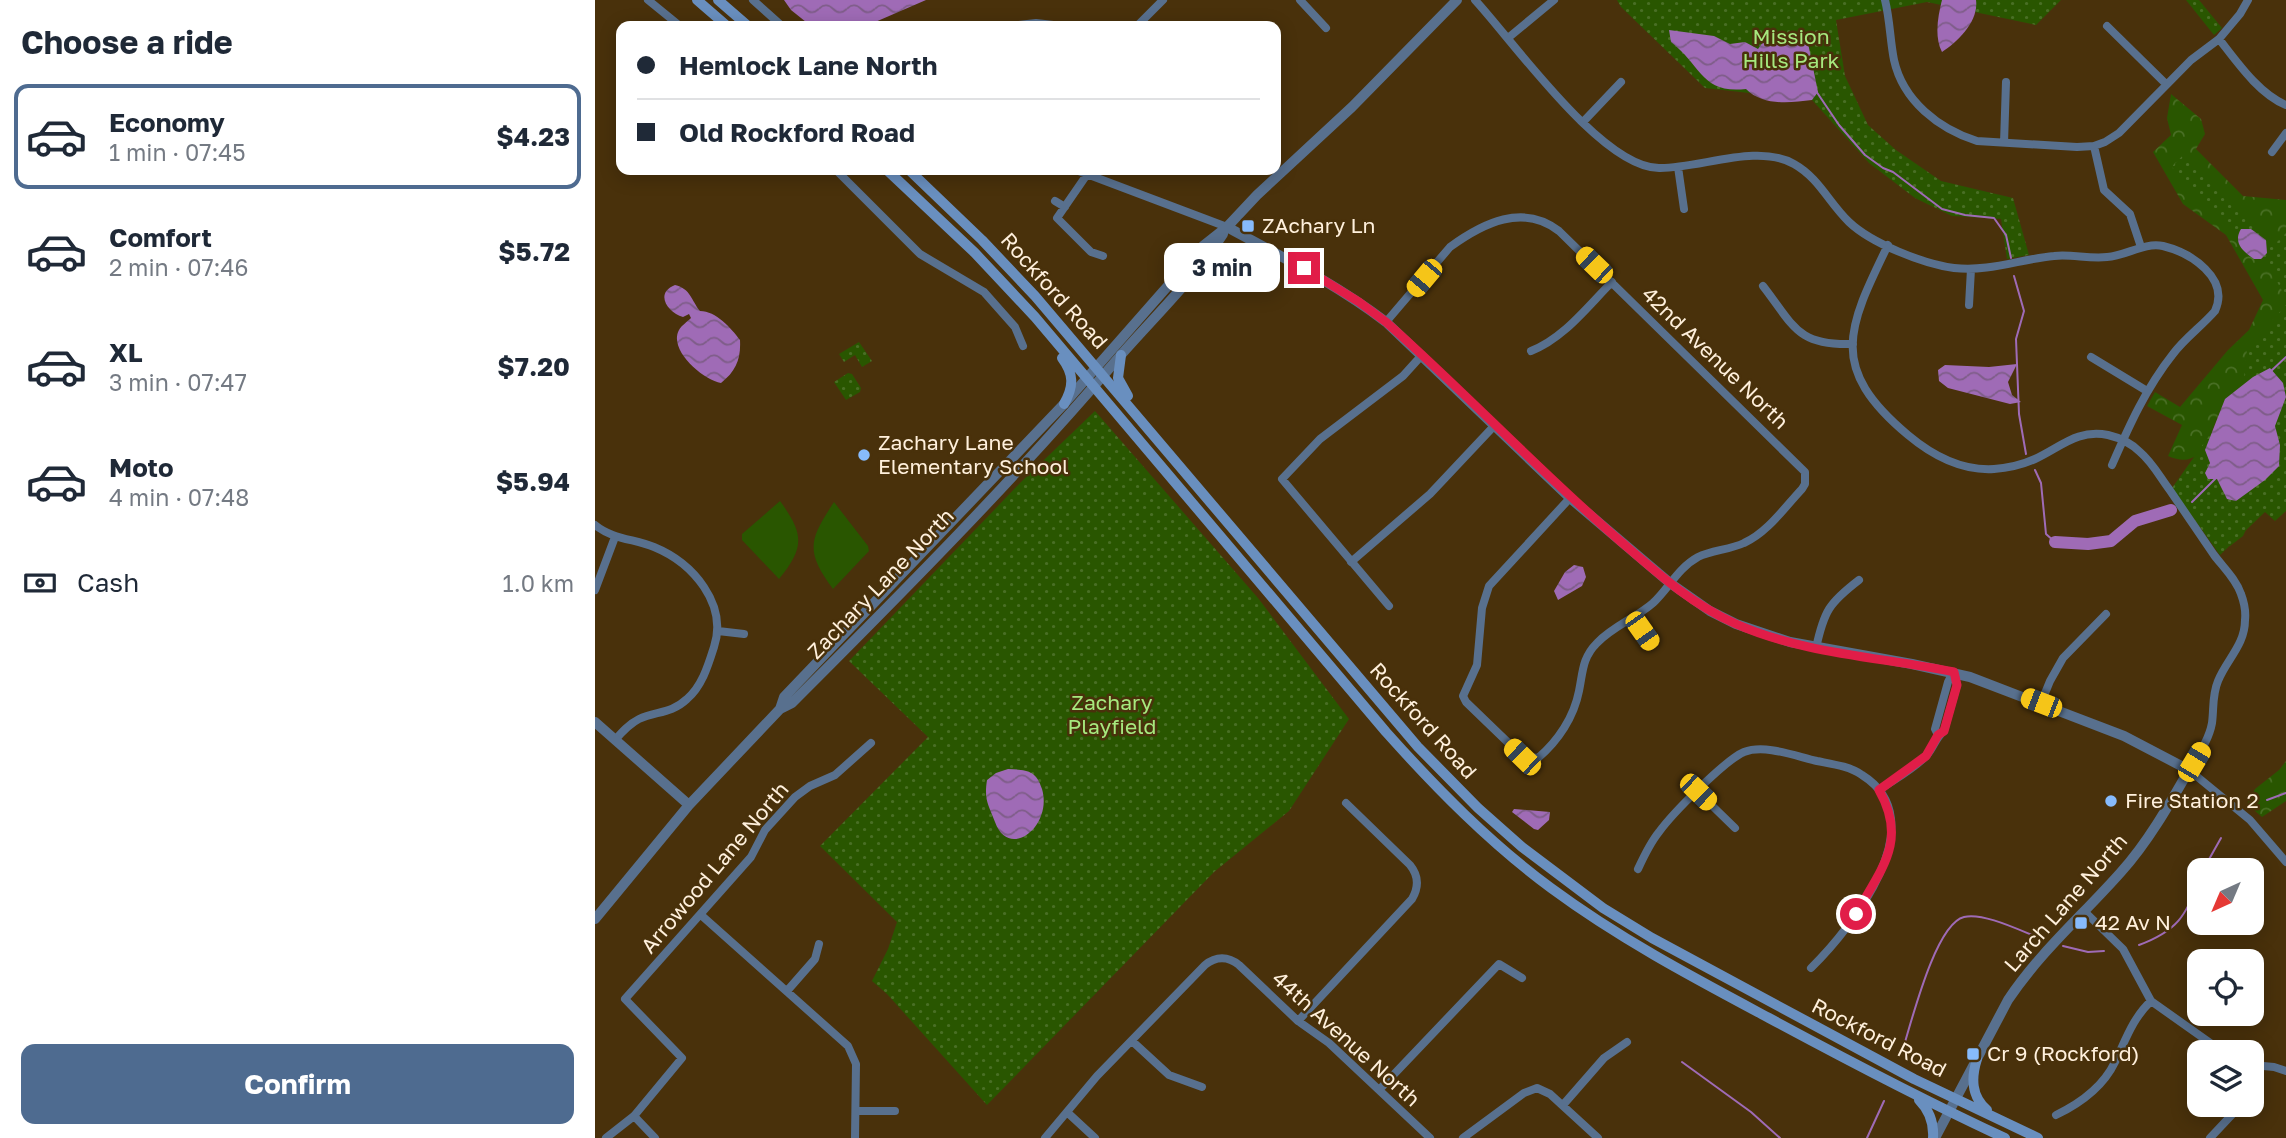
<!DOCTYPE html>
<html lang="en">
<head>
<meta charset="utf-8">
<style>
	:root { --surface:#fff; --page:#f6f6f7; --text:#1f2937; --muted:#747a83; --line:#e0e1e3; --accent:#4e6b90 }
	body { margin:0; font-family:"Golos Text",sans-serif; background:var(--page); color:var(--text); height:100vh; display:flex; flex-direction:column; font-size:26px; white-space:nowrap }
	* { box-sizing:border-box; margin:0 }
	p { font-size:23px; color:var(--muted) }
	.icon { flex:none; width:38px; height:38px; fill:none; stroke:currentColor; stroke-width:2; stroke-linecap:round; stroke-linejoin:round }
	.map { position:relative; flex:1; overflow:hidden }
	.side { display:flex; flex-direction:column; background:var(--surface); width:595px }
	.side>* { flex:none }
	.guide { position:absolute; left:21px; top:21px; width:665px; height:154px; border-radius:14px; box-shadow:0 4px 18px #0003; display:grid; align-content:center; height:154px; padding:0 21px; background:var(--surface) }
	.needle { width:46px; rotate:224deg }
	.fabs { position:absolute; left:1592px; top:858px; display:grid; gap:14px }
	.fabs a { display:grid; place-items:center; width:77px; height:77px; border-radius:14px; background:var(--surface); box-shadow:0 4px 18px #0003; font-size:35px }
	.end { position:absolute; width:32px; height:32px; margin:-16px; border:9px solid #e11d48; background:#fff; box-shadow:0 0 0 4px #fff }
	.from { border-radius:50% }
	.bubble { position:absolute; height:49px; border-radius:14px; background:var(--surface); box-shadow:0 4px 18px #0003; font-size:23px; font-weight:700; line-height:49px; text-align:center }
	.car { position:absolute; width:21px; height:42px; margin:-21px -10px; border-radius:9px; box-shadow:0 0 5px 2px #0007; background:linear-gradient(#f5c518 24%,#345 0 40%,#f5c518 0 76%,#345 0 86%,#f5c518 0) }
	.guide b { display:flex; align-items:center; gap:24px; height:66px; font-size:26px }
	.guide b+b { border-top:2px solid var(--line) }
	.guide i { width:18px; height:18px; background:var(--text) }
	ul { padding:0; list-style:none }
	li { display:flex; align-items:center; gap:21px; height:105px; margin:0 14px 10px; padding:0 7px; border:4px solid transparent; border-radius:14px }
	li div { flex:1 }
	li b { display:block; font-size:26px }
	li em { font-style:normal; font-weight:700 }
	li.current { border-color:var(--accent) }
	li>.icon { width:63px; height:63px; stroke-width:1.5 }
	h2 { padding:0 21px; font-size:32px; line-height:84px }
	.pay { display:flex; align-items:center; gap:18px; height:77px; padding:0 21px; font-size:26px }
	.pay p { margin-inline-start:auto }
	.button { display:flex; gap:14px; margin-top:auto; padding:14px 21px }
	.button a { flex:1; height:80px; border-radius:14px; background:var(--accent); color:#fff; font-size:28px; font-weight:700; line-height:80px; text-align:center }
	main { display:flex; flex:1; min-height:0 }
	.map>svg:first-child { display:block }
	.grass { fill:#295600 }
	.forest { fill:url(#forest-crowns) }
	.park { fill:url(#park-dots) }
	.water { fill:url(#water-waves) }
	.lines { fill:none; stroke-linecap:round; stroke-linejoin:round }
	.stream { stroke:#9f6bb6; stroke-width:2 }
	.river { stroke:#9f6bb6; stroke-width:12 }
	.minor { stroke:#58708e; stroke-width:8 }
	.tertiary { stroke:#58708e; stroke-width:10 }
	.secondary { stroke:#698fbf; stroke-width:10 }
	.route { stroke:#e11d48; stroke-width:9 }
	.poi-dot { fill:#87bbfc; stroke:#49310b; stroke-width:2.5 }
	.labels { text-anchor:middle; stroke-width:5; stroke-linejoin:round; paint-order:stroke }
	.park-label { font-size:21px; fill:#a6e97e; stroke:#49310b }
	.poi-label { font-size:21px; fill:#fff0dc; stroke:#49310b; text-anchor:start }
	.street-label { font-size:21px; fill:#fff0dc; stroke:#49310b }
</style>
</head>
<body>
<main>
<section class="side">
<h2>Choose a ride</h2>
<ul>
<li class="current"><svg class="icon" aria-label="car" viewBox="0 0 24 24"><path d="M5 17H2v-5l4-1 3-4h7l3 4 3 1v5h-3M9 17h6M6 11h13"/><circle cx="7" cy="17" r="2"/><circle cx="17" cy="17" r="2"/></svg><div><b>Economy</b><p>1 min · 07:45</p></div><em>$4.23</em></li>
<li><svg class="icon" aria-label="car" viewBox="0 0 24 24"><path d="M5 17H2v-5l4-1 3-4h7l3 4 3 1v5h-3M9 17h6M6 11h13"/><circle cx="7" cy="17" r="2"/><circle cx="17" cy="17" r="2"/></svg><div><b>Comfort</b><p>2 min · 07:46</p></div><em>$5.72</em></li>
<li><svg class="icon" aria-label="car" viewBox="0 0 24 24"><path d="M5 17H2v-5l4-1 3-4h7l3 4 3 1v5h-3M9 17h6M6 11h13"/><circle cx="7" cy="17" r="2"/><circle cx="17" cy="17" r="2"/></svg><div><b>XL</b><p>3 min · 07:47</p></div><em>$7.20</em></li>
<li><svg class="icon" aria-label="car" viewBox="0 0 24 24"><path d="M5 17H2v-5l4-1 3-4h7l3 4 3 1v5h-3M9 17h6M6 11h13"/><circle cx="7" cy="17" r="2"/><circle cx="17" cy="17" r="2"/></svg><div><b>Moto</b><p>4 min · 07:48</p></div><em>$5.94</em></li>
</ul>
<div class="pay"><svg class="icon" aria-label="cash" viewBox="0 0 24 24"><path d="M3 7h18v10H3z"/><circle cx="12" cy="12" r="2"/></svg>Cash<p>1.0 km</p></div>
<div class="button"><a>Confirm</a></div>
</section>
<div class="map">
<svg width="1691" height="1138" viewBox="0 0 1691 1138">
	<defs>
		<pattern id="forest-crowns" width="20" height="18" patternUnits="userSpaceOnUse" patternTransform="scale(1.75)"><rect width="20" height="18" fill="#295600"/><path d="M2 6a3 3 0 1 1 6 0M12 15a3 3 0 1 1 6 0" fill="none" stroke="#496f25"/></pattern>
		<pattern id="park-dots" width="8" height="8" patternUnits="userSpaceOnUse" patternTransform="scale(1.75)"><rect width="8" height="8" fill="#295600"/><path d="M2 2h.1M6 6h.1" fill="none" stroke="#496f25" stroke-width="1.8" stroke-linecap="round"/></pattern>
		<pattern id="water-waves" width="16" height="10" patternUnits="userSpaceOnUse" patternTransform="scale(1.75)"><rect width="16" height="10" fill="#9f6bb6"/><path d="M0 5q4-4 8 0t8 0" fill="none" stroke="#7e5d88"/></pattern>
	</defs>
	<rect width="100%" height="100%" fill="#49310b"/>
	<path class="grass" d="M185,501C209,534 210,547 184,579L147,540V534Z
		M239,502L273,546L274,551L238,589C210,551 214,540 239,502Z"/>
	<path class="forest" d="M1576,94L1606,119L1610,134L1601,149L1648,196L1691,200V497L1660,511L1648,536L1635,546L1618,540L1601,484L1625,408C1616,433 1609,472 1573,456L1587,425L1552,406L1560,392L1585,407L1633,350L1654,330L1668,300L1631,235L1588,204L1558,152L1576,135L1572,118Z
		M1691,761V801L1667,817L1652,804L1660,789L1684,770Z"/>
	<path class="park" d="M1022,0H1466L1441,25L1332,2L1241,20L1250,76L1273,125L1301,150L1346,181L1418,198L1434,255L1412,259L1406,219L1357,216L1320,198L1274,163L1217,100L1110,88L1026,7Z
		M1591,0H1604L1627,28L1619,35Z
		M1590,153L1681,243L1691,233V298L1669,258L1577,167Z
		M1691,305V511L1680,521L1670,512L1625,555L1577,488L1648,388L1652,349Z
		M264,342L277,361L267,367L260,355L249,362L244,354Z
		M253,373L257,374L266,388L265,392L251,400L239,382Z
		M500,411L663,598L754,719L694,811L619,872L392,1105L292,994L277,981L293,949L302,922L225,846L333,737L254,661L426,482Z"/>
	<path class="water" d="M189,0H331L271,26H216L196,10Z
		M1347,0H1381C1384,21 1363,42 1347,52C1339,36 1343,16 1347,0Z
		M1074,30L1119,36L1135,44L1150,42L1163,49L1171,38L1213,43L1223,92L1217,100C1194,103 1168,106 1151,89C1106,94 1107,66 1076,42Z
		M1646,229H1656L1671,240L1672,253L1666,259H1659C1647,251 1638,242 1646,229Z
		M80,285C96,289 96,300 105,311C121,311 136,328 145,340C146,359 141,371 126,383C108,380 73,350 84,330C86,326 93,321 96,318L94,314L88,317C73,313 59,293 80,285Z
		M1422,364L1413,382L1417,395L1426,402L1415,404L1353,388L1344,381L1343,370L1350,365L1394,367Z
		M1675,368L1688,383L1691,397L1680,426L1685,445L1684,466L1670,480L1641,501L1632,499L1622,479H1613L1610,473L1615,463L1610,450L1630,399L1658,377Z
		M979,565L988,567L991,577L987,586L963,600L959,591L970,572Z
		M413,769C432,770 441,770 447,789C458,826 414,861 400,822C393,804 389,800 392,780L401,773Z
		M919,809L955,812L954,820L943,830L939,829L917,812Z"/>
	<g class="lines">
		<path class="stream" d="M1221,91L1244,125L1270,155L1288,168L1298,172L1347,209L1370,215L1399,218L1411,235L1416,258
			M1419,276L1429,311L1421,339L1424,414L1431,454
			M1675,372L1691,357
			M1440,470L1446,483L1451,534L1460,542
			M1597,502L1621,478
			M1672,800L1691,793
			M1608,870L1626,838
			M1544,945C1582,931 1591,916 1605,879
			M1468,946L1493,952L1509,951
			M1307,1052C1316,1024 1340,924 1369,917C1389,912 1428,932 1447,939
			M1087,1062L1156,1112L1185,1138
			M1272,1138L1289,1101"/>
		<path class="river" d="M1460,542L1493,544L1516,541L1540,521L1576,510"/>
		<path class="minor" d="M53,0L85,26
			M158,0L187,26
			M705,0L731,28
			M880,0C918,41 1007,168 1064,168C1104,169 1162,143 1199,164C1224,178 1234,203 1254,222C1276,243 1328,264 1359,268C1395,272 1425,259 1459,256C1476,254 1494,259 1512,257C1531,256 1549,242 1568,246C1596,253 1635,278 1620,311C1607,326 1590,338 1578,354C1551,388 1534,426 1517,465
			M1290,0C1295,20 1295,40 1299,60C1308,101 1344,129 1382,141L1482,147L1499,146L1510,142L1524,133L1596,60L1624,39L1645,14L1653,0
			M414,26L441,23L467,26
			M542,26L568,0
			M1512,26L1571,84
			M913,38L959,0
			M1624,39C1642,62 1664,94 1691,105
			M988,122L1026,82
			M1409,143L1411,82
			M1499,146L1509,190L1535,214L1546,247
			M1677,152L1691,133
			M1083,167L1089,209
			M241,170L325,254L389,292L420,327L428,346
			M481,170L632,227
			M493,173L462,218L496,252L508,256
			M460,201L470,207
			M1293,245C1252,329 1233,368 1313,435C1338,456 1366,471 1399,469C1413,468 1427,465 1440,459C1466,447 1482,429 1513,435C1526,438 1536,443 1545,452C1557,462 1565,477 1574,489C1589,511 1604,533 1619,555C1628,567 1641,579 1646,594C1649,602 1651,611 1650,620C1650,645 1632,659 1623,681C1617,695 1619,708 1617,723C1614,740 1603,755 1594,770L1655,820L1691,862
			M1168,286C1199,326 1202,346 1258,344
			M1374,305L1376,269
			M791,322L855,247C888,223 928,203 964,231L1210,472V484L1207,489C1190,507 1172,533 1149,543C1134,550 1117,550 1103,557C1083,568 1074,588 1058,603C1041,618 1018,626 1002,643C987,658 988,672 984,691C979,717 963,741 943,758L927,756L871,702L868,696L882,665L887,608L894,586L975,498
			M936,351C969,338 992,307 1017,282
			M1496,357L1552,391
			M0,525C17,539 39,539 59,547C98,563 133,604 119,647C113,666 107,686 92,699C76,714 61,711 44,719C34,724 27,732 20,740
			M756,562L835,494L899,426
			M0,590L20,537
			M794,606L687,479L725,439L808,376L827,355
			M1038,618L1057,645
			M123,631L149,634
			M1221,648C1229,611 1234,603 1264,580
			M1446,703L1455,681L1468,658L1511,614
			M1343,735L1340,729L1353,682L1358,672
			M1284,790C1300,779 1319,769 1332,755C1339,747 1341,737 1349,731L1362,685L1358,672
			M1103,792L1140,828
			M1043,869C1049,856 1055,843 1064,832C1077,814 1130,760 1149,752C1170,744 1200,756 1222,761C1237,764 1254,766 1267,775C1341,821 1257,928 1216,968
			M1489,911L1528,949L1556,1001L1628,1052
			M106,915L253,1046L261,1064L260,1138
			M192,991L220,959L224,944
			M703,1021L817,899C824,887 824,876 815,865L751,803
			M537,1041L574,1075L607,1087
			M1657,1065L1679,1067L1691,1071
			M1657,1084L1660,1066
			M784,1090L904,964L927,978
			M968,1105L1009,1058L1032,1042
			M262,1111H300
			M473,1113L500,1138
			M1461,1115C1486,1103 1508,1087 1520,1062C1531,1039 1538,1018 1556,1001
			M39,1116L60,1138
			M11,1138L39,1116L87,1058L30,999L156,857L170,830L200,797L215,786L240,775L276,743
			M450,1138L502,1076L610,965C621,956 633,956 644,965L703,1021L734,1043L835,1138
			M868,1138L929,1093L942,1088L955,1094L1003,1138
			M1615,1138L1647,1104"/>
		<path class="tertiary" d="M632,227C687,257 741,284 791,322L975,498L1075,583L1115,611L1141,624L1195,642L1317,664L1375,677L1529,736L1594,770C1574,805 1553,842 1526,872C1488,915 1445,952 1413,1000L1340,1138
			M185,709L197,703C309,591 422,477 525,356C560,316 599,279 628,234
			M0,722L94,805
			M0,919L94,805L185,709L189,697L469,404L608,246L632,227L662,195L757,107L862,0"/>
		<path class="secondary" d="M102,0L132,26
			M123,0L153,26
			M292,170L380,253L440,317L791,732C842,789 895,843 956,888C1025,939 1099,978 1174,1018C1252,1060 1330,1101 1410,1138
			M314,170L387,240L440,296L823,747L883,808L927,847L1008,908L1057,938L1319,1079L1443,1138
			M526,355L523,378L533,396
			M467,358C479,374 479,386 469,404
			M1382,1059C1376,1078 1376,1096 1392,1110
			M1324,1100C1335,1111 1339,1123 1338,1138"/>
	</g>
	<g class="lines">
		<path class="route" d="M709,268L764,302L791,322C871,393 944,471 1024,540C1061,572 1096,604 1141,624C1209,654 1286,657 1359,672L1362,685L1349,731L1343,735L1331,756L1284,790C1313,841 1286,869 1261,914"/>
	</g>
	<g class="poi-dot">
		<rect x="646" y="219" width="14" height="14" rx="3.5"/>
		<circle cx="269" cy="455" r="7"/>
		<circle cx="1516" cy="801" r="7"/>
		<rect x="1479" y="916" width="14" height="14" rx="3.5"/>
		<rect x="1371" y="1047" width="14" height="14" rx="3.5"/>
	</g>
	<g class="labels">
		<g class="park-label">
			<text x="1196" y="44">Mission<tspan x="1196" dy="24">Hills Park</tspan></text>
			<text x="517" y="710">Zachary<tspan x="517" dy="24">Playfield</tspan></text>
		</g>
		<g class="poi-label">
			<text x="667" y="233">ZAchary Ln</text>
			<text x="283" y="450">Zachary Lane<tspan x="283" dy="24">Elementary School</tspan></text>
			<text x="1530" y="808">Fire Station 2</text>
			<text x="1500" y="930">42 Av N</text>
			<text x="1392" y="1061">Cr 9 (Rockford)</text>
		</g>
		<g class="street-label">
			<text transform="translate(459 291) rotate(48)" y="7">Rockford Road</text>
			<text transform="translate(1120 358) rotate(44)" y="7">42nd Avenue North</text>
			<text transform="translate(286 584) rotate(-46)" y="7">Zachary Lane North</text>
			<text transform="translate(828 721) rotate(48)" y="7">Rockford Road</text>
			<text transform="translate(120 868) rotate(-50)" y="7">Arrowood Lane North</text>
			<text transform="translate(1471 903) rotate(-49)" y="7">Larch Lane North</text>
			<text transform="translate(1284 1038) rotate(27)" y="7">Rockford Road</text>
			<text transform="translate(751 1039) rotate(42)" y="7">44th Avenue North</text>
		</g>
	</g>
</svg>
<div class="fabs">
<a><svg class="needle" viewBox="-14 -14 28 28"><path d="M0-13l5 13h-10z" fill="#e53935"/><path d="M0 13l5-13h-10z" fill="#747a83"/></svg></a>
<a><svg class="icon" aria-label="locate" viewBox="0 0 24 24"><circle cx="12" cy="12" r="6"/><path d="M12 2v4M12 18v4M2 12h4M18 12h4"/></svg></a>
<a><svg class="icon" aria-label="layers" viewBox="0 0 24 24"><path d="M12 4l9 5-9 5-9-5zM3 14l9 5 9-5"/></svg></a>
</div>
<i class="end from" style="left:1261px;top:914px"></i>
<i class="end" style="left:709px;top:268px"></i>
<div class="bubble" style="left:569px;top:243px;width:116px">3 min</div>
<i class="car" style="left:999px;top:265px;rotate:314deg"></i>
<i class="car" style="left:829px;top:278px;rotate:220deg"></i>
<i class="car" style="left:1047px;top:631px;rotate:145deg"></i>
<i class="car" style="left:1446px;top:703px;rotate:291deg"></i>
<i class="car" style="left:927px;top:757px;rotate:314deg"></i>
<i class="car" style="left:1599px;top:762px;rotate:31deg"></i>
<i class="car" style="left:1103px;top:792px;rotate:134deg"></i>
<div class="guide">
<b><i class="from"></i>Hemlock Lane North</b>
<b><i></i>Old Rockford Road</b>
</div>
</div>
</main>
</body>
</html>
